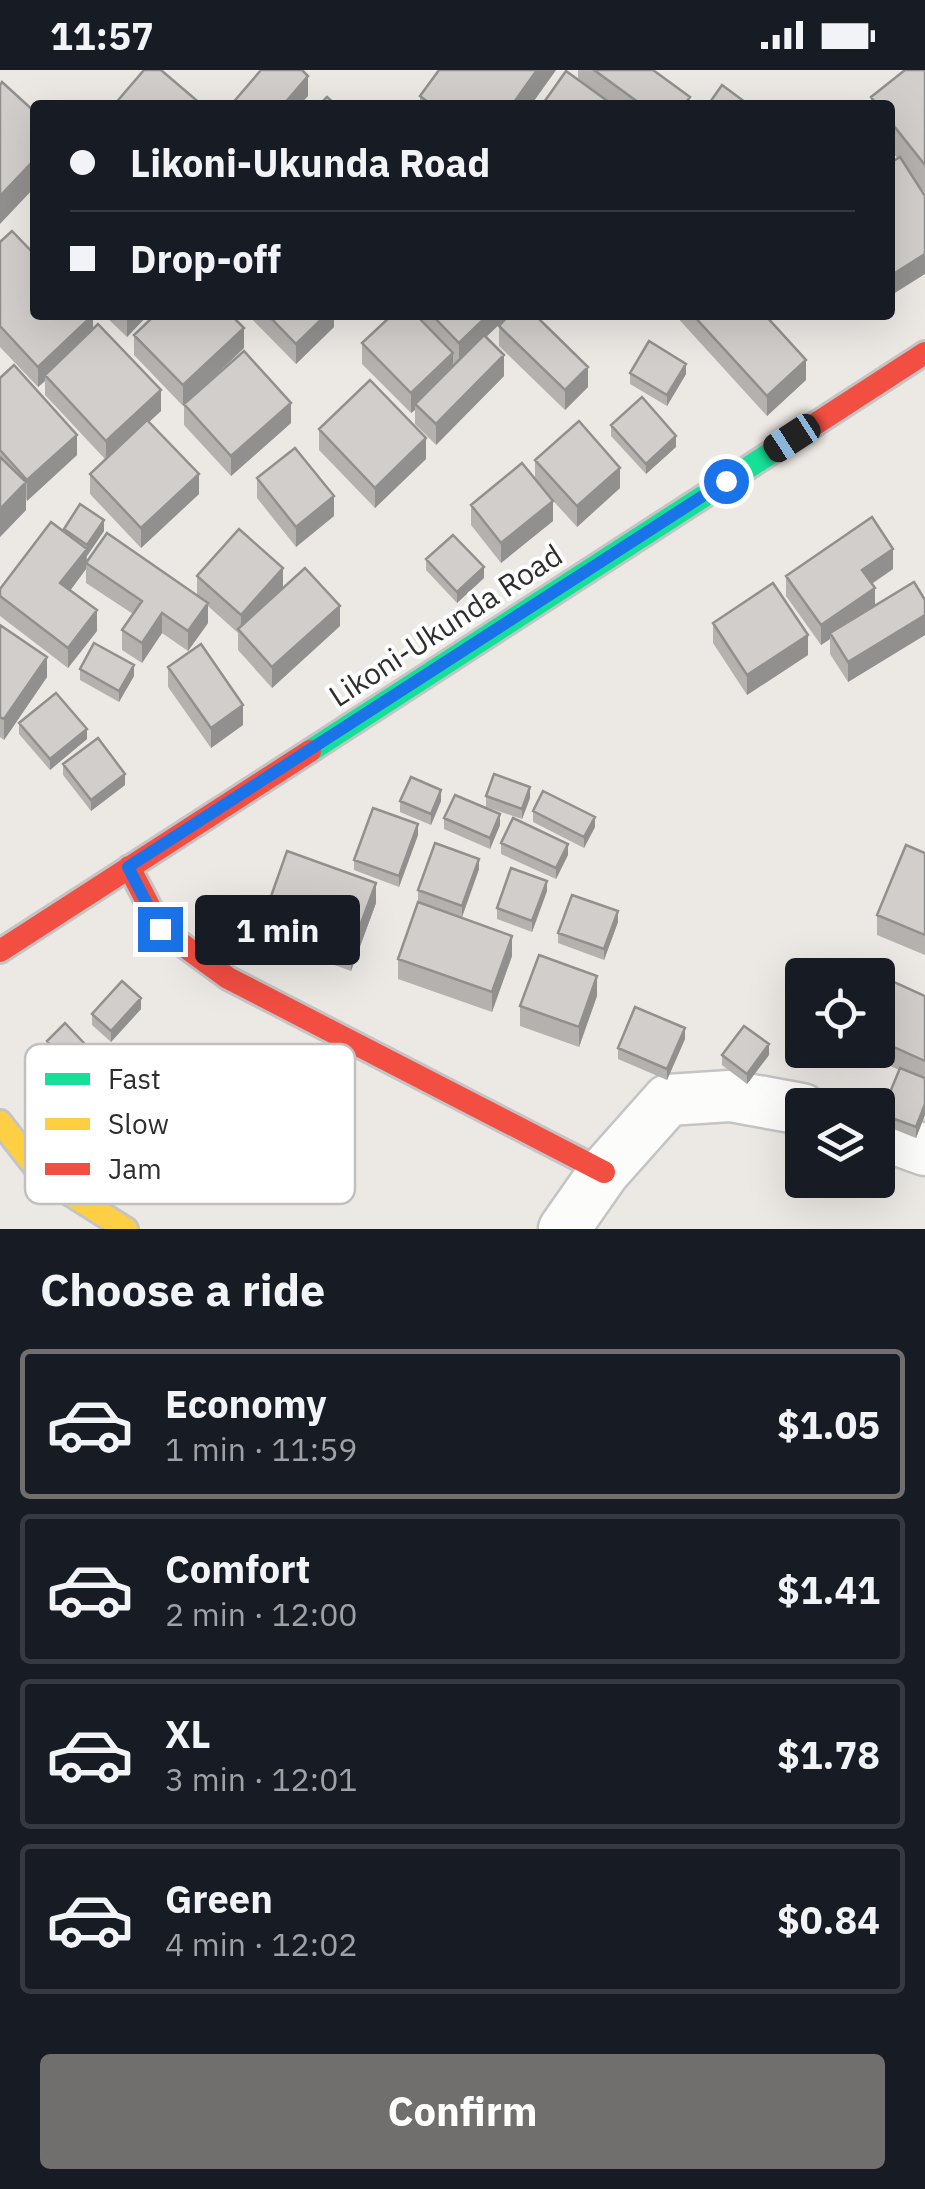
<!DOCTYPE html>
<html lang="en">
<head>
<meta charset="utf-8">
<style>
	:root { --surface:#171b24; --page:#242831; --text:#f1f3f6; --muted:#9ea1a6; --line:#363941; --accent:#706f6e }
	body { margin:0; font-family:"IBM Plex Sans",sans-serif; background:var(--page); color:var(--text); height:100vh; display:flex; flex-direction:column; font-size:38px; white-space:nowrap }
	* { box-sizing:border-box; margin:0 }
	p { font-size:32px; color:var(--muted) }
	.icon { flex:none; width:55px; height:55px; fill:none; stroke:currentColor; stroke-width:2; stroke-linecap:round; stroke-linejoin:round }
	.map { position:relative; height:1159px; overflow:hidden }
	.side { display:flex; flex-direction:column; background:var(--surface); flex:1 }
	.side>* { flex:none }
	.hud { position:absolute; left:30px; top:30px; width:865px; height:220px; border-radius:10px; box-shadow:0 10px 40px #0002; display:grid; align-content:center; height:220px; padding:0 40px; background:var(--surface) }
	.controls { position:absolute; left:785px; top:888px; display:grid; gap:20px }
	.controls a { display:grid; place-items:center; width:110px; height:110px; border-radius:10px; background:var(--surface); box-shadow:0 10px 40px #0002; font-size:50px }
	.end { position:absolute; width:45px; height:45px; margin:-22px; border:12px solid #1a73e8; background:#fff; box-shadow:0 0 0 5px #fff }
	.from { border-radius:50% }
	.bubble { position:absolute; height:70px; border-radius:10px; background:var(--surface); box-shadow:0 10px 40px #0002; font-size:32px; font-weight:700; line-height:70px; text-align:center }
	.car { position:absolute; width:30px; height:60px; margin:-30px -15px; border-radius:12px; box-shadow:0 0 8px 2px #0007; background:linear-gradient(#222 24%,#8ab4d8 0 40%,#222 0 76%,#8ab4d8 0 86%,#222 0) }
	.hud b { display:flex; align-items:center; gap:35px; height:95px; font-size:38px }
	.hud b+b { border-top:2px solid var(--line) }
	.hud i { width:25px; height:25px; background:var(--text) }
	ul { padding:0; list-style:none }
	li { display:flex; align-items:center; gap:30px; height:150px; margin:0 20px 15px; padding:0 20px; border:5px solid var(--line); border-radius:10px }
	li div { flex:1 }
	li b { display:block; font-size:38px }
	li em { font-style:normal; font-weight:700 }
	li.current { border-color:var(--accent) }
	li>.icon { width:90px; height:90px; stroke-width:1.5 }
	h2 { padding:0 40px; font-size:45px; line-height:120px }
	.button { display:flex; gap:20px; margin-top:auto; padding:20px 40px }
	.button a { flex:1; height:115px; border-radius:10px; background:var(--accent); color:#fff; font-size:40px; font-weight:700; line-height:115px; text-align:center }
	.status { display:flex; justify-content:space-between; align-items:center; height:70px; padding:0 50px; background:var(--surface); direction:ltr }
	.status svg { height:28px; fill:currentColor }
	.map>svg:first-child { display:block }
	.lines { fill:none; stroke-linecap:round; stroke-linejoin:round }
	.street-casing { stroke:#c5c4c5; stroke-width:55 }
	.fast-casing { stroke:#c5c4c5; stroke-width:28 }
	.slow-casing { stroke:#c5c4c5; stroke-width:28 }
	.jam-casing { stroke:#c5c4c5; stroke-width:28 }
	.street { stroke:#fcfcfb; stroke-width:50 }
	.fast { stroke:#16e098; stroke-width:22 }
	.slow { stroke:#ffcf43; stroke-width:22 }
	.jam { stroke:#f24e42; stroke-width:22 }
	.wall { fill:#b4b1af }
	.shaded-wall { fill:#92908e }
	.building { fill:#d1cecb; stroke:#92908e; stroke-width:2.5 }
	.route { stroke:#1a73e8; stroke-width:12 }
	.labels { text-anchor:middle; stroke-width:8; stroke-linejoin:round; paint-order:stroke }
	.street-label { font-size:30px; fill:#2e2e2e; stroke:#fff }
	.key { fill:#fff; stroke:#c0c0c0; stroke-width:2.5 }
	.key-label { font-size:28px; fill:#2e2e2e }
</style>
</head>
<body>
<div class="status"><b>11:57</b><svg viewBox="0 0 49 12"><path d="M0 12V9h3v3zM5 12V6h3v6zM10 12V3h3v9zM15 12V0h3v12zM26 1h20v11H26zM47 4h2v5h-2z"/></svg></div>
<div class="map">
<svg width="925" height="1159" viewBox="0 0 925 1159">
	<rect width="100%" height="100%" fill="#ece8e4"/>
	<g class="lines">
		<defs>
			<path id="street" d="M878,1063L925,1080
				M564,1159L604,1102L668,1030L730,1026L802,1039"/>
			<path id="fast" d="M310,681L803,362"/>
			<path id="slow" d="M0,1052L43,1107L126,1159"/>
			<path id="jam" d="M803,362L925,283
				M129,797L161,859L228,908L604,1102
				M0,881L310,681"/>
		</defs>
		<use href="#street" class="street-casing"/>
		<use href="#fast" class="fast-casing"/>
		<use href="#slow" class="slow-casing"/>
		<use href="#jam" class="jam-casing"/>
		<use href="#street" class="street"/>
		<use href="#fast" class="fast"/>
		<use href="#slow" class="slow"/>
		<use href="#jam" class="jam"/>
	</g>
	<path class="wall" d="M439,0H556L531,35H420V26Z
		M578,0H653L690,35H614L578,9Z
		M925,0V123L890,79V35H871V27Z
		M0,172L93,259L161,341L149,352L199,424L141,478L90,424V404L105,389L45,325V311L38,317L0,277Z
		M104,245H148L127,267Z
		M248,245H334V257L296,294Z
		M392,245H509L486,267L504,306L436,375L415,354V340L411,343L362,294V273Z
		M675,245H765L806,310L767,346Z
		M499,256L588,317L565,340L499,276Z
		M134,265L244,278L183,336L134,285Z
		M630,303L686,304L667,336L630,314Z
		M0,308L77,385L27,431L26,429V440L0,467Z
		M184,334L291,353L231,406L184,355Z
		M611,355L676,377L646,404L611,366Z
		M319,359L426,389L375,438L319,380Z
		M535,390L620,418L577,457L547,424L553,451L501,493L471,455V435L535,409Z
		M257,408L334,446L296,477L257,428Z
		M64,459L104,461L87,486V492L197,526V506L283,519L340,556L272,618L238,580V563L208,536V553L188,581L162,563L142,593L122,580V560L133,544L86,513V499L70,521L97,561L68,598L0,546V519L64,461Z
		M426,489L484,508L457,533L426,500Z
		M893,499L872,514L875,536L925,530V565L848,612L830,584V569L821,575L786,526V506Z
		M713,553L808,585L747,625L713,573Z
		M0,555L47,607L4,670L0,667Z
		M168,597L243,655L211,678L168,617Z
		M80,599L134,606L119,632L80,610Z
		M19,653L87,669L50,700L19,664Z
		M63,694L125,715L91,741L63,705Z
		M486,726L530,728L522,749L486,737Z
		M400,731H441L431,755L400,742Z
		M533,741L595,757L584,778L533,752Z
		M444,748L500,755L490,779L444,759Z
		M418,765L399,817L354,800V790Z
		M501,773L568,785L556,809L501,784Z
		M925,783V885L877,865V845Z
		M479,799L462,847L418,831V820Z
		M547,821L532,862L497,849V838Z
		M376,833L351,901L263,869V849Z
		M618,852L604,890L558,873V863Z
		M512,886L492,942L398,909V889Z
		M878,905L925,926V1045L916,1068L881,1054V1044L899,1000L856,980H878Z
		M597,926L579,977L520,956V936Z
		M141,939L111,972L92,955V944Z
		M685,969L667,1010L618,989V978Z
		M47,971L99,999L81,1017L47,982Z
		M722,985H769L747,1014L722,995Z"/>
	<path class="shaded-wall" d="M537,0H556L531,35H512Z
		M308,6V26L300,35H283Z
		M35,89V117L0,154V126Z
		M925,184V204L890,226V206Z
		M93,245V265L45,305V311L38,317V297Z
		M129,245H148L127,267V247Z
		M326,245H334V257L296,294V274Z
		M488,245H509L459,293V273Z
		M244,258V278L183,336V315Z
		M453,283V303L415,334V340L411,343V323Z
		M504,285V306L436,375V354Z
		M806,290V310L767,346V326Z
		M686,294V304L667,336V325Z
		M588,297V317L565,340V320Z
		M161,320V341L106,391V371Z
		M291,333V353L231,406V386Z
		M77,365V385L27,431V410Z
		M676,366V377L646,404V394Z
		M426,368V389L375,438V418Z
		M620,398V418L577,457V436Z
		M199,404V424L141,478V458Z
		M26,412V440L0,467V439Z
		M334,426V446L296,477V457Z
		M553,431V451L501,493V473Z
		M104,450V461L87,486V475Z
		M87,479L86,499L60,534V513Z
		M893,479V499L862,520V500Z
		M484,497V508L457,533V522Z
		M283,498V518L241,563V545Z
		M875,518V539L830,563V569L821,575V555Z
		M208,533V553L188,581V561Z
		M340,536V556L272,618V597Z
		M97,540V561L68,598V578Z
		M162,543V563L142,593V573Z
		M925,545V565L848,612V592Z
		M808,565V585L747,625V605Z
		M47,587V607L4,670V649Z
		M134,595V606L119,632V621Z
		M243,635V655L211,678V658Z
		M87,659V669L50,700V689Z
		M125,704V715L91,741V730Z
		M530,717V728L522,749V739Z
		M441,720V731L431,755V744Z
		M500,744V755L490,779V768Z
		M595,747V757L584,778V767Z
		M418,754V765L399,817V806Z
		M568,774V785L556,809V798Z
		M479,789V799L462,847V836Z
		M547,811V821L532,862V851Z
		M376,813V833L351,901V880Z
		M618,841V852L604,890V879Z
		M512,866V886L492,942V922Z
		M597,906V926L579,977V957Z
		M141,928V939L111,972V961Z
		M685,958V969L667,1010V999Z
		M769,974V985L747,1014V1004Z
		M99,989V999L81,1017V1006Z
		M925,1034V1045L916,1068V1057Z"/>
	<path class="building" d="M144,0H161L202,35H114Z
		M261,0H302L308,6L283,35H231Z
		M439,0H537L512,35H432L420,26Z
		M594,0H653L690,27L684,35H642Z
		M905,0H925V95L890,51V35H877L871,27Z
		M566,1L613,35H542Z
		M2,12L35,42V89L0,126V15Z
		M722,15L749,35H708Z
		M327,27L336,35H319Z
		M900,87L925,126V184L890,206V93Z
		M12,161L35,185V245H93L38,297L0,256V172Z
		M155,245H231L244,258L183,315L134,265Z
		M268,245H326L296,274Z
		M392,245H416L453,283L411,323L362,273Z
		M432,245H488L459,273Z
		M509,245H535L588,297L565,320L499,256Z
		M693,245H765L806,290L767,326Z
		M98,254L161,320L106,371L45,305Z
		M484,265L504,285L436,354L415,334Z
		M649,271L686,294L667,325L630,303Z
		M244,281L291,333L231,386L184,334Z
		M14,295L77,365L27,410L0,380V308Z
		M370,310L426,368L375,418L319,359Z
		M642,327L676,366L646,394L611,355Z
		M147,350L199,404L141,458L90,404Z
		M579,351L620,398L577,436L535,390Z
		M295,378L334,426L296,457L257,408Z
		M0,387L26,412L0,439Z
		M522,393L553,431L501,473L471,435Z
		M80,434L104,450L87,475L64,459Z
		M872,447L893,479L862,500L875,518L821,555L786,506Z
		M51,452L87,479L60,513L97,540L68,578L0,526V519Z
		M239,459L283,498L241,545L197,506Z
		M107,463L208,533L188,561L162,543L142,573L122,560L142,531L86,493Z
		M453,465L484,497L457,522L426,489Z
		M305,498L340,536L272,597L238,559Z
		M914,512L925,530V545L848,592L830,563Z
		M773,513L808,565L747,605L713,553Z
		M0,555L47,587L4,649L0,647Z
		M94,573L134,595L119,621L80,599Z
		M201,574L243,635L211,658L168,597Z
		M56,623L87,659L50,689L19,653Z
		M98,668L125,704L91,730L63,694Z
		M494,704L530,717L522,739L486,726Z
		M411,707L441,720L431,744L400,731Z
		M543,721L595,747L584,767L533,741Z
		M455,725L500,744L490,768L444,748Z
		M373,738L418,754L399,806L354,790Z
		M513,748L568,774L556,798L501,773Z
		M435,773L479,789L462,836L418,820Z
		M906,775L925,783V865L877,845Z
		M287,781L376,813L351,880L263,849Z
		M511,798L547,811L532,851L497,838Z
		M572,825L618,841L604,879L558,863Z
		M418,832L512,866L492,922L398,889Z
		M539,885L597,906L579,957L520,936Z
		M850,892L925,926V991L878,970V905H844Z
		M122,911L141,928L111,961L92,944Z
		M635,937L685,958L667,999L618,978Z
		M65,953L99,989L81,1006L47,971Z
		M744,956L769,974L747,1004L722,985Z
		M900,998L925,1008V1034L916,1057L881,1044Z"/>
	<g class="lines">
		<path class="route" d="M160,859L128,797L726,411"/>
	</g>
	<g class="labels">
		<g class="street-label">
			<text transform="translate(446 556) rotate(-33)" y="10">Likoni-Ukunda Road</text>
		</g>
	</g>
	<rect x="25" y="974" width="330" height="160" rx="15" class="key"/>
	<rect x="45" y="1003" width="45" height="12" fill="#16e098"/>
	<rect x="45" y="1048" width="45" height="12" fill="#ffcf43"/>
	<rect x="45" y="1093" width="45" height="12" fill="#f24e42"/>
	<g class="key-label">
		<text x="108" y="1019">Fast</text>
		<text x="108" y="1064">Slow</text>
		<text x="108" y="1109">Jam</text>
	</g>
</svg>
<div class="controls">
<a><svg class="icon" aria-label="locate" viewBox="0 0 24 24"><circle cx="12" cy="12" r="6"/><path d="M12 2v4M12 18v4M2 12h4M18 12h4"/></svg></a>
<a><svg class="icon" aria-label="layers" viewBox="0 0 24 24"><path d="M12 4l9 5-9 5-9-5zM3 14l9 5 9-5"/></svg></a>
</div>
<i class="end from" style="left:726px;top:411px"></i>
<i class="end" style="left:160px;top:859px"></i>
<div class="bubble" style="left:195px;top:825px;width:165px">1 min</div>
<i class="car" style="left:792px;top:368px;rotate:237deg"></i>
<div class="hud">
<b><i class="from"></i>Likoni-Ukunda Road</b>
<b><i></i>Drop-off</b>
</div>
</div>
<section class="side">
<h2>Choose a ride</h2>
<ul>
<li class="current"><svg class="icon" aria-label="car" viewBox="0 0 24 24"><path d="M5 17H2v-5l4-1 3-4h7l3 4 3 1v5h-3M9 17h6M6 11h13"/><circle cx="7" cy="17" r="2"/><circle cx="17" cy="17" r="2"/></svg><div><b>Economy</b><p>1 min · 11:59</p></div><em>$1.05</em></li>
<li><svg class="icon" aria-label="car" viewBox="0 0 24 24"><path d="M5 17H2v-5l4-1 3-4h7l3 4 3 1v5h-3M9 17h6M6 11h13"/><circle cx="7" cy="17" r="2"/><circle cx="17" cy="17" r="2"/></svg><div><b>Comfort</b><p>2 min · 12:00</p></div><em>$1.41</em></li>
<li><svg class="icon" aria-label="car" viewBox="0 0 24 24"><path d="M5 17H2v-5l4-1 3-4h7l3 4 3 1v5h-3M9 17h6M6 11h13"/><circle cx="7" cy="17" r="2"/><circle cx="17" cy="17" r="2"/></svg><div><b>XL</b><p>3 min · 12:01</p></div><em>$1.78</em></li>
<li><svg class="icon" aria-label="car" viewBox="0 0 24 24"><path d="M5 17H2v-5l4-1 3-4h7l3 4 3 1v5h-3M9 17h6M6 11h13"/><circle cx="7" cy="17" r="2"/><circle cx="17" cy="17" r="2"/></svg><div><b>Green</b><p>4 min · 12:02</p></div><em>$0.84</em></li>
</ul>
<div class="button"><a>Confirm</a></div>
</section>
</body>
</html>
